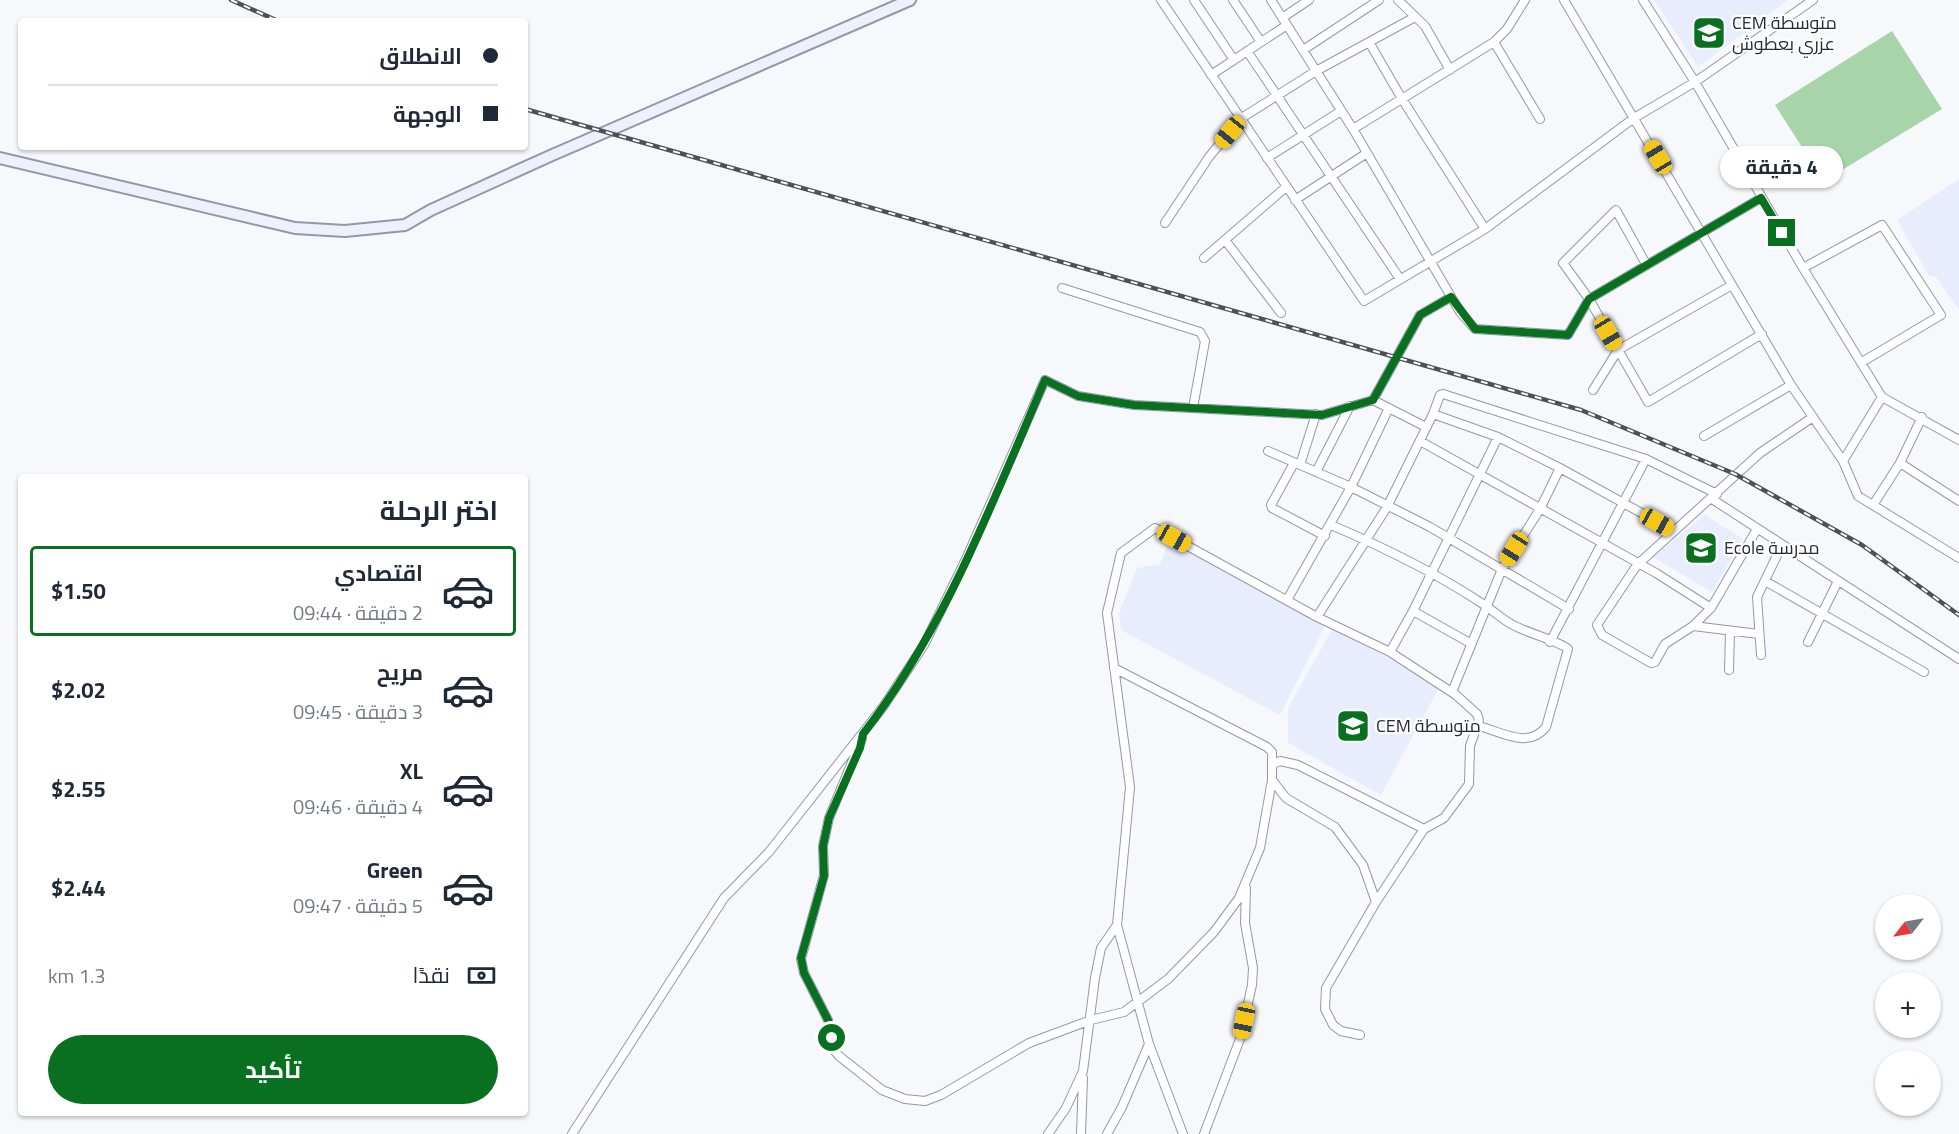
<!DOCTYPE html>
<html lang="ar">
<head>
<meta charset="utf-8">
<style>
	:root { --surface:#fff; --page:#f2f2f3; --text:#1f2937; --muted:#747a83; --line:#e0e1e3; --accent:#09701f }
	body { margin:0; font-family:"Titillium Web",Cairo,sans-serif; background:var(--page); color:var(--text); direction:rtl; height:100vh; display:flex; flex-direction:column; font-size:22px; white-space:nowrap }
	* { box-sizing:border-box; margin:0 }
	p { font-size:20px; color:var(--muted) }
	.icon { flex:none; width:33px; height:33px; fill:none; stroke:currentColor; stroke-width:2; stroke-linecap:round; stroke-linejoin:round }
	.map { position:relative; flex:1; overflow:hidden; direction:ltr }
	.panel { position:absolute; left:18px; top:474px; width:510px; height:642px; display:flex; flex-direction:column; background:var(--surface); border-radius:6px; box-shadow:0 2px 4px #0004; direction:rtl }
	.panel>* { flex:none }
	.hud { position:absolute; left:18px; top:18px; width:510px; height:132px; border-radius:6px; box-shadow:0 2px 4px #0004; direction:rtl; display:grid; align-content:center; height:132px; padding:0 30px; background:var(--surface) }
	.needle { width:39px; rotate:239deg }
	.buttons { position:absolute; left:1875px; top:894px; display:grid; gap:12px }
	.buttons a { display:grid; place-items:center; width:66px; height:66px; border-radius:50%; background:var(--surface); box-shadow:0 2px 4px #0004; font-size:30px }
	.end { position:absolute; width:27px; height:27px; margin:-14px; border:8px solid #09701f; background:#fff; box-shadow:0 0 0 3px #fff }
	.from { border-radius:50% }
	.bubble { position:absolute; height:42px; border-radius:21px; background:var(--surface); box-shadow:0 2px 4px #0004; font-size:20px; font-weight:700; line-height:42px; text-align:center; direction:rtl }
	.car { position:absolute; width:18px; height:36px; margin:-18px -9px; border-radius:8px; box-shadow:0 0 4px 2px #0007; background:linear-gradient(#f5c518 24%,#345 0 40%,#f5c518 0 76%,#345 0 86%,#f5c518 0) }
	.hud b { display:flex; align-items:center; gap:21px; height:57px; font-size:22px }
	.hud b+b { border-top:2px solid var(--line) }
	.hud i { width:15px; height:15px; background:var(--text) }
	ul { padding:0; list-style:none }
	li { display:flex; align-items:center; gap:18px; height:90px; margin:0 12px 9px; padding:0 18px; border:3px solid transparent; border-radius:6px }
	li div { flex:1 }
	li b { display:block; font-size:22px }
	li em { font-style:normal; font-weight:700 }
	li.active { border-color:var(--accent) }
	li>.icon { width:54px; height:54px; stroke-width:1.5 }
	h2 { padding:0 30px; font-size:27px; line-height:72px }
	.pay { display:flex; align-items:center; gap:15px; height:66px; padding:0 30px; font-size:22px }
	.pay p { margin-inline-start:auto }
	.primary-button { display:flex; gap:12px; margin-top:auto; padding:12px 30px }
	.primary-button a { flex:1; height:69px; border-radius:36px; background:var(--accent); color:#fff; font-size:24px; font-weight:700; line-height:69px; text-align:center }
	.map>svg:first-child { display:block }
	.built { fill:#e8edfd }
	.green { fill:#a8d4a9 }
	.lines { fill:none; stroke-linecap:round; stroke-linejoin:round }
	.street-casing { stroke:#9298aa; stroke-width:10 }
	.secondary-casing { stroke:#9298aa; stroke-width:14 }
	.street { stroke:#fff; stroke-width:8 }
	.secondary { stroke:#edf1fc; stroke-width:10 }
	.rail-casing { stroke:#4d5057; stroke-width:4.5 }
	.rail { stroke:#fff; stroke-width:2; stroke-dasharray:7; stroke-linecap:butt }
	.route { stroke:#09701f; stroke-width:8 }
	.labels { text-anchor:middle; stroke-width:4.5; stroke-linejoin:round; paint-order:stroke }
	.poi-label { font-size:18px; fill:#272a31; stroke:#fff; text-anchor:start }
</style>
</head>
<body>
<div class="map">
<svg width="1959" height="1134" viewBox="0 0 1959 1134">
	<rect width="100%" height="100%" fill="#f7f8fc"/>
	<path class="built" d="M1654,0H1788L1698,67Z
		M1959,179V310L1936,277L1929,276L1897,220Z
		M1705,515L1743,539L1712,592L1653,557Z
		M1170,537L1325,626L1280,715L1121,630L1119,613L1137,568L1160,564Z
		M1333,628L1440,686L1381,795L1288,743V708Z"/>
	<path class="green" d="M1892,31L1942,109L1824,181L1775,105Z"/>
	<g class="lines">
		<defs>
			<path id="street" d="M1161,0L1364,301L1485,229L1634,118L1695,82L1813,0
				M1194,0L1234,60
				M1233,0L1261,42
				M1271,0L1353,129L1460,312L1475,329L1568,335L1589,299L1761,198
				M1398,0L1425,26L1450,70
				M1564,0L1791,385L1843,461L1858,496L1959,558
				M1643,0L1695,82L1803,268L1882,397L1959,440
				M1282,18L1309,0
				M1369,42L1402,99L1485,229
				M1494,42L1540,119
				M1303,50L1379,0
				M1247,51L1400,279
				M1211,75L1287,25
				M1353,129L1494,42L1507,29L1525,0
				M1267,158L1341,111
				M1295,200L1367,153
				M1165,223L1209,157L1240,119L1316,71L1415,17
				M1225,240L1281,313
				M1204,258L1286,187
				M1646,264L1616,210L1563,263L1589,299L1648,402L1762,334
				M1803,268L1882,225L1941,315L1862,362
				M1062,288L1200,332L1205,341L1193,408
				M1593,390L1618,350L1732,285
				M1373,400L1426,427
				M1433,414L1440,395L1443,394L1646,459L1717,494
				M1704,436L1791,385
				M1420,441L1656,573L1711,608
				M1268,451L1351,487L1430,527L1569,609
				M1843,461L1882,397
				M1294,463L1271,505L1272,508L1325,536
				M1900,463L1959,501
				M1300,465L1316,414
				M1316,472L1350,406
				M1712,499L1959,659
				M1873,505L1900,463L1922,417
				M1331,525C1383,547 1436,573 1483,604C1494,611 1501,619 1513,625C1525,632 1561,642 1568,649L1546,727C1528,749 1504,733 1479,726
				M1757,529L1711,608L1693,626L1665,644L1655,662L1651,663L1602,635L1597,625L1637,565L1760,453L1813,417
				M1765,581L1924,672
				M1287,600L1351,487L1389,408
				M1413,611L1470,643
				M1693,626L1759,634
				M1550,642L1646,459
				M1808,642L1838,581
				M1390,652L1413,611L1498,437
				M1761,655L1757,597L1782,545
				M1114,668L1267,747L1272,752V780L1286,798L1335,827L1363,865L1376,902
				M1729,670L1730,631
				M1452,692L1502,569L1540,509L1560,468L1674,531
				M862,738L829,818L823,846L824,875L801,959L804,973L828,1020L833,1049L839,1056L882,1090L905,1099L925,1101L941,1095L1029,1043L1091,1020L1124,1012L1168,979L1214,932L1239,898L1260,848L1272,780
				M1273,764L1280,761L1298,765L1424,829
				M1360,1035L1341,1031L1333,1025L1325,1009L1326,988L1376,902L1424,829L1444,818L1469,784L1470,746L1479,720L1477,714L1456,695L1390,652L1317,617L1387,507L1433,414L1498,437L1560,468
				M572,1134L724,898L769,852L883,707L924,645L966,559L1045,380L1078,396L1134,405L1322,415L1373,400L1420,315L1451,297
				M1048,1134L1066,1108L1083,1071L1095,978L1101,948L1117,925
				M1081,1134L1083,1078
				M1107,1134L1122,1107L1149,1044
				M1183,1134L1149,1044L1117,925L1130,787L1107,613L1121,553L1155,528L1317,617
				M1204,1134L1240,1039L1252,985L1253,968L1245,923L1246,888"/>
			<path id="secondary" d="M0,158L295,228L345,231L405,225L431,210L550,156L910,0"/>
		</defs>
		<use href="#street" class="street-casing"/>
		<use href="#secondary" class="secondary-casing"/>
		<use href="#street" class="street"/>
		<use href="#secondary" class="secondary"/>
		<defs>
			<path id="rail" d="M231,0L278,21
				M525,109L1581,410L1735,474L1862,545L1959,615"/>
		</defs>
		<use href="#rail" class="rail-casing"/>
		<use href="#rail" class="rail"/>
	</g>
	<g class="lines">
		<path class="route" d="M832,1038L828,1020L804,973L801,958L824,876L823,846L829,818L860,748L863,734C945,629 993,501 1045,380L1078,396L1134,405L1322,415L1373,400L1420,315L1451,297L1475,329L1568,335L1589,299L1761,198L1782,233"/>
	</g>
	<defs>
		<symbol id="school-square" viewBox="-11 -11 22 22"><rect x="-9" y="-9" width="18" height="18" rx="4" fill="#09701f" stroke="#fff"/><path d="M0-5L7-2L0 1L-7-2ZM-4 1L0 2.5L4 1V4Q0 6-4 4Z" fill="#fff"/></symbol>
	</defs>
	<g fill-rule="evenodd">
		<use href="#school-square" x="1690" y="14" width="38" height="38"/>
		<use href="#school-square" x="1682" y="529" width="38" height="38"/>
		<use href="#school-square" x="1334" y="707" width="38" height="38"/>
	</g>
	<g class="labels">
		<g class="poi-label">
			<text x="1732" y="29">CEM متوسطة<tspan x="1732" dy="21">عزري بعطوش</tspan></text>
			<text x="1724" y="554">Ecole مدرسة</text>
			<text x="1376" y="732">CEM متوسطة</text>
		</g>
	</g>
</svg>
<div class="buttons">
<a><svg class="needle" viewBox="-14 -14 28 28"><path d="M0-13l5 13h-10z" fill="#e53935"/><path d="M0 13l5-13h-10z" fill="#747a83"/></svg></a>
<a>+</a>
<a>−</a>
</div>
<i class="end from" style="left:832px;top:1038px"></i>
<i class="end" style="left:1782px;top:233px"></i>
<div class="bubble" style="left:1720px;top:146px;width:123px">4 دقيقة</div>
<i class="car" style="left:1230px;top:132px;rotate:219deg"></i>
<i class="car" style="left:1658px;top:157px;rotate:329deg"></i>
<i class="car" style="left:1608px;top:333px;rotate:150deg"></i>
<i class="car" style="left:1657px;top:522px;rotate:119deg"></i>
<i class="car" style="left:1174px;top:538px;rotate:119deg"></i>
<i class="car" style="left:1514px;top:549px;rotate:212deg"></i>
<i class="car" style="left:1244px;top:1021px;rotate:192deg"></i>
<div class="hud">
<b><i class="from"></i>الانطلاق</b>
<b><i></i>الوجهة</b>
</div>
<section class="panel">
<h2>اختر الرحلة</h2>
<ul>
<li class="active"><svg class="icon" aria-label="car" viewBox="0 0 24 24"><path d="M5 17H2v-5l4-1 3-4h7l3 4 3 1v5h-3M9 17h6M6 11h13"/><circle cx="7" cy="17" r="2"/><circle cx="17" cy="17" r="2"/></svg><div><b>اقتصادي</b><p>2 دقيقة · 09:44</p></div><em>$1.50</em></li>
<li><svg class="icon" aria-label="car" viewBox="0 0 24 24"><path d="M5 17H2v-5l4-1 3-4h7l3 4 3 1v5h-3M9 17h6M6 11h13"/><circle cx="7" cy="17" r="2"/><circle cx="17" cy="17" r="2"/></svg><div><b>مريح</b><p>3 دقيقة · 09:45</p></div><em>$2.02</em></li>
<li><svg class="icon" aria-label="car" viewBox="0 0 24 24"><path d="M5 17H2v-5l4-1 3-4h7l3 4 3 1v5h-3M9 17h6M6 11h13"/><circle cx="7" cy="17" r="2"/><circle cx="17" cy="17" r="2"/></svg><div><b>XL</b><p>4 دقيقة · 09:46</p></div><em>$2.55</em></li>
<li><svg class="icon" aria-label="car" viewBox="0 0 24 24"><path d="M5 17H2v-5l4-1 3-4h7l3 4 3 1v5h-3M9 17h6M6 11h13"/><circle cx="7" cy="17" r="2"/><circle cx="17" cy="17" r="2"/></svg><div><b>Green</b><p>5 دقيقة · 09:47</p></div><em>$2.44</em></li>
</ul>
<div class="pay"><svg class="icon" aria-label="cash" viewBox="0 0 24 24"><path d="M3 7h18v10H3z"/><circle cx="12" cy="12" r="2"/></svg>نقدًا<p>1.3 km</p></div>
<div class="primary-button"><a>تأكيد</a></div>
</section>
</div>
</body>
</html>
